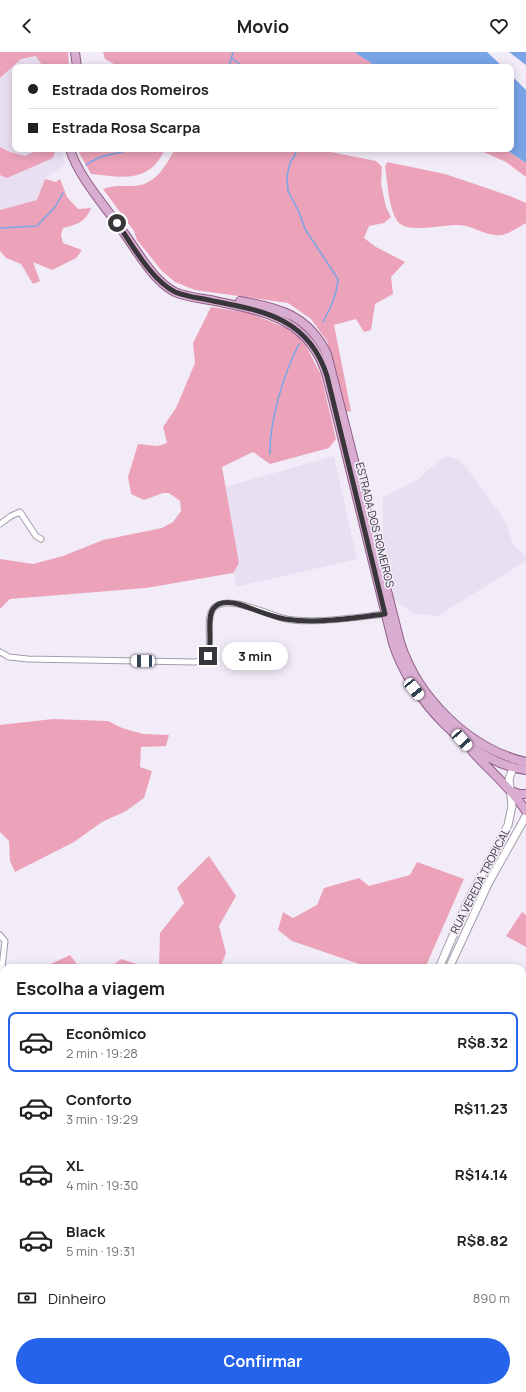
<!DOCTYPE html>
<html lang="pt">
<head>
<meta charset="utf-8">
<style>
	:root { --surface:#fff; --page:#f2f2f2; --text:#202124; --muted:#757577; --line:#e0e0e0; --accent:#2563eb }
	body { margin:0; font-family:Manrope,sans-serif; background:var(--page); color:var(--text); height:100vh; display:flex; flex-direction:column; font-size:15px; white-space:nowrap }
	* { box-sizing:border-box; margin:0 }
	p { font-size:13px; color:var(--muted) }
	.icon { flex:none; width:22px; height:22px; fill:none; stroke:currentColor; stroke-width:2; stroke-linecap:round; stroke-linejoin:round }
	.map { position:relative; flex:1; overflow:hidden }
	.side { position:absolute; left:0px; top:912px; width:526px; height:428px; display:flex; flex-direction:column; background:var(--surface); border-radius:12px 12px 0 0; box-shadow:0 2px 10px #0003 }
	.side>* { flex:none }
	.hud { position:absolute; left:12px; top:12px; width:502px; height:88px; border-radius:8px; box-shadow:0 2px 10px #0003; display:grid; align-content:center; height:88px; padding:0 16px; background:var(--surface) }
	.end { position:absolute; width:18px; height:18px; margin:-9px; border:5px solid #38363b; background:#fff; box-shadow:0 0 0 2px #fff }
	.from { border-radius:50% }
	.bubble { position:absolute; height:28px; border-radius:14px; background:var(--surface); box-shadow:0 2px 10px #0003; font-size:13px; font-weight:700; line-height:28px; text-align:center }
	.car { position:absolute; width:12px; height:24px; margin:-12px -6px; border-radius:5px; box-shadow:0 0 3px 1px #0007; background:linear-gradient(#fff 24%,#345 0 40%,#fff 0 76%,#345 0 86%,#fff 0) }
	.hud b { display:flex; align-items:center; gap:14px; height:38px; font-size:15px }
	.hud b+b { border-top:1px solid var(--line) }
	.hud i { width:10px; height:10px; background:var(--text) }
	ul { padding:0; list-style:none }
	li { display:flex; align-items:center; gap:12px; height:60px; margin:0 8px 6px; padding:0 8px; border:2px solid transparent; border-radius:8px }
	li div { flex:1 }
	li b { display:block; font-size:15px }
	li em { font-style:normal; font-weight:700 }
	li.current { border-color:var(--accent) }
	li>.icon { width:36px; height:36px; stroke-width:1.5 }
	h2 { padding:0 16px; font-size:18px; line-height:48px }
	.pay { display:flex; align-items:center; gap:10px; height:44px; padding:0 16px; font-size:15px }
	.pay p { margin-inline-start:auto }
	.button { display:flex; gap:8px; margin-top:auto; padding:8px 16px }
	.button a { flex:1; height:46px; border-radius:24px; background:var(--accent); color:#fff; font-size:16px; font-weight:700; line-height:46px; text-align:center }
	header { display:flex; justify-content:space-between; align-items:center; height:52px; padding:0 16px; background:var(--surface); font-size:18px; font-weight:700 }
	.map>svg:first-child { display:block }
	.built { fill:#e9dff2 }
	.green { fill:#eca3b9 }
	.water { fill:#79a4e6 }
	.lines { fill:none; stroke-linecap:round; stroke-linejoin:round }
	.stream { stroke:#79a4e6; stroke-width:1.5 }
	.street-casing { stroke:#a29ca8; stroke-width:7 }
	.secondary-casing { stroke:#a29ca8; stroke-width:9 }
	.primary-casing { stroke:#906088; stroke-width:10 }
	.street { stroke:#fff; stroke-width:5 }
	.secondary { stroke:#fff; stroke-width:7 }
	.primary { stroke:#d9add1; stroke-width:8 }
	.route { stroke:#38363b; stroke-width:5 }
	.labels { text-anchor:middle; stroke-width:3.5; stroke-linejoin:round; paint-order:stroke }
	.street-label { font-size:11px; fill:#38363b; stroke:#f2ebf8 }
</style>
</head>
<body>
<header><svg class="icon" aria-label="back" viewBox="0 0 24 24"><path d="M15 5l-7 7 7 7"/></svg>Movio<svg class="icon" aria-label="heart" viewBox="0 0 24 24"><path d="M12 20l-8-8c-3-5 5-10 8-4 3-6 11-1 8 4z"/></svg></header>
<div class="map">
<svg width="526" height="1340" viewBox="0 0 526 1340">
	<rect width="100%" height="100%" fill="#f2ebf8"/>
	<path class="built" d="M36,4L43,15H15V97H62L65,112L45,127L37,148L0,158V26L21,7Z
		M334,404L357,507L236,535L218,437Z
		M446,404L457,407L466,415L506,470L513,492L526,505V509L438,564L414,562L395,549L390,539L382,477L383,445L419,427L425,420Z"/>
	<path class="green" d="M0,0H68L69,15H43L36,4L21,7L0,26Z
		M103,0H354L377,15H119L105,7Z
		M0,95L10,100L25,104L40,97H54L55,99L53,106L7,126L0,123Z
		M77,97H165C149,132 123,125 91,122Z
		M175,97H316L376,109L382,115L381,132L386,155L391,165L384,171L369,174L364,186L376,195L405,210L391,225L393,242L375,252L371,278L364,280L356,267L334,273L351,359L346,360L327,289L311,267L288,251L195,238L175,230L162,219L137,188L134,179L103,137C113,133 121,134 132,134C155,134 165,115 175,97Z
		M477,97H505L526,111V125L506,110Z
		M387,110L445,122L510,144L526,151V171C518,175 510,182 501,183C486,185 472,172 456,173C442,173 410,181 399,171C388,158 388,131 385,115Z
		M45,127L56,130L60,127L67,145L78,157L91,156C86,170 76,173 63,176L61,183L63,191L82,198L76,206L52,218L33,210L40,229L33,232L21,212L6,206L0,199V158L37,148Z
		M211,255L250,261L286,276L298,285L306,294L321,323L336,387L329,396L270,412L253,400L222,415L239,511L233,521L146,536L10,547L0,557V507L33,512L63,504L103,488L162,476L173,470L181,459L180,449L169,441H163L144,448L131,442L128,425L138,392L158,394L167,391L163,375L176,356L195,311L193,291Z
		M53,667L108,669L122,676L143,682L169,683L166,694L141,695L140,715L152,719L144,746L126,759L102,770L74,790L15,820L10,809L9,789L0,780V673Z
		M209,804L236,844L219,874L226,901L220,916H159L160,881L184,851L177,836Z
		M417,810L464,827L425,916H371L292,889L278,878L283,860L293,866L317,853L324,836L359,826L369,834L410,823Z
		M522,860L526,863V895L506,884Z
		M70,903L80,916H42Z
		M121,907L150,916H109Z
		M4,947V1059L0,1058V954Z
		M526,1064V1144L522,1148V1069Z
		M524,1225H526V1340H116L122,1336H522V1227Z"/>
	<path class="water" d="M354,0H487L503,15H377Z
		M509,0H526V13Z
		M511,23L526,38V111L505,97H511Z"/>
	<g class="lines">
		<path class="stream" d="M231,6L244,15
			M229,15L233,0
			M296,101L290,111L287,124L288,139L299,160L305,177L338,227C337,243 331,256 323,270
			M86,113C102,101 115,103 133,97
			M0,176L37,174L55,155L63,141
			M270,402C269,371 284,320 299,292"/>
		<defs>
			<path id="street" d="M0,472L11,464L20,460L36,484L41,487
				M0,600L9,605L28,607L194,610L201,609L207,604C213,591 205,568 213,557C225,541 267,562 282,566C309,573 357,565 385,562
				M0,883L5,889L0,933
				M0,1004V1009
				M522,1209L526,1210
				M0,1309L4,1308"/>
			<path id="secondary" d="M439,916L467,851L508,773L512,754L509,727L513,716
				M449,916L489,830L526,764
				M0,1234L4,1240
				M53,1340L55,1336
				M84,1340L85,1336"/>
			<path id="primary" d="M75,0L77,15
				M70,97C77,123 108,158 124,181C135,196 145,214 158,227C163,232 169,237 175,240C186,245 199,246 210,248C263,259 309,265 327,324L393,591C409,644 469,711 526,718
				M240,249C280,256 308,263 327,302L400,590C417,645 469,697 526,710
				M472,699C490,719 512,737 526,759
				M511,739L519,742H526"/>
		</defs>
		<use href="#street" class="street-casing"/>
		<use href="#secondary" class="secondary-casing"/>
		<use href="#primary" class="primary-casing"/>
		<use href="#street" class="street"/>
		<use href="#secondary" class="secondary"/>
		<use href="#primary" class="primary"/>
	</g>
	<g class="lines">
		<path class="route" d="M117,171C132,192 151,228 175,240C187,245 201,246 213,249C265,259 309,267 327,324L385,562C353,566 317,572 285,567C269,564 254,557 238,552C230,550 219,549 213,557C206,567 213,591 208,604"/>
	</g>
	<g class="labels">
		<g class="street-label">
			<text transform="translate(375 473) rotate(76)" y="4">ESTRADA DOS ROMEIROS</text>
			<text transform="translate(480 829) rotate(-63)" y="4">RUA VEREDA TROPICAL</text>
		</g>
	</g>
</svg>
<i class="end from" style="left:117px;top:171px"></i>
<i class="end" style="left:208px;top:604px"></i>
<div class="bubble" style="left:222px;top:590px;width:66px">3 min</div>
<i class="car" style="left:143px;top:609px;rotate:271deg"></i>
<i class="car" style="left:414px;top:637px;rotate:141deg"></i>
<i class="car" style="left:462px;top:688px;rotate:138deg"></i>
<div class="hud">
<b><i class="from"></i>Estrada dos Romeiros</b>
<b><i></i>Estrada Rosa Scarpa</b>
</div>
<section class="side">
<h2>Escolha a viagem</h2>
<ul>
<li class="current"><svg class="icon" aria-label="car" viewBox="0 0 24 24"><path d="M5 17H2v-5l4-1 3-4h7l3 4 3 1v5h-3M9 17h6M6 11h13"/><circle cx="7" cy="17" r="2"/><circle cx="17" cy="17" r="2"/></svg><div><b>Econômico</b><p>2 min · 19:28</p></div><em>R$8.32</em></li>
<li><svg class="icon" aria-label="car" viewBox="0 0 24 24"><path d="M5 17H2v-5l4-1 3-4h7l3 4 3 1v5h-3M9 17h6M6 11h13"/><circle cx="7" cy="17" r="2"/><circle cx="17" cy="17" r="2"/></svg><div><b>Conforto</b><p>3 min · 19:29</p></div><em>R$11.23</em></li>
<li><svg class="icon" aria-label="car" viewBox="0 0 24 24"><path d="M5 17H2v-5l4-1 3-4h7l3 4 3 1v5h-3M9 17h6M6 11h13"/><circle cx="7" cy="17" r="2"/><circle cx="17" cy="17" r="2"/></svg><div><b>XL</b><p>4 min · 19:30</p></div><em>R$14.14</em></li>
<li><svg class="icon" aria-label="car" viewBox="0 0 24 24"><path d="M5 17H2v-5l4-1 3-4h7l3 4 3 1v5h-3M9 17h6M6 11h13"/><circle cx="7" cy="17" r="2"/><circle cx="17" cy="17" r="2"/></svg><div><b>Black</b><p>5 min · 19:31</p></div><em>R$8.82</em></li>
</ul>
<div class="pay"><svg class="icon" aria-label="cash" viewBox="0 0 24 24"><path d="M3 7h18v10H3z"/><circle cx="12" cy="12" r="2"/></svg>Dinheiro<p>890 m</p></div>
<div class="button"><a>Confirmar</a></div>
</section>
</div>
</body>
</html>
